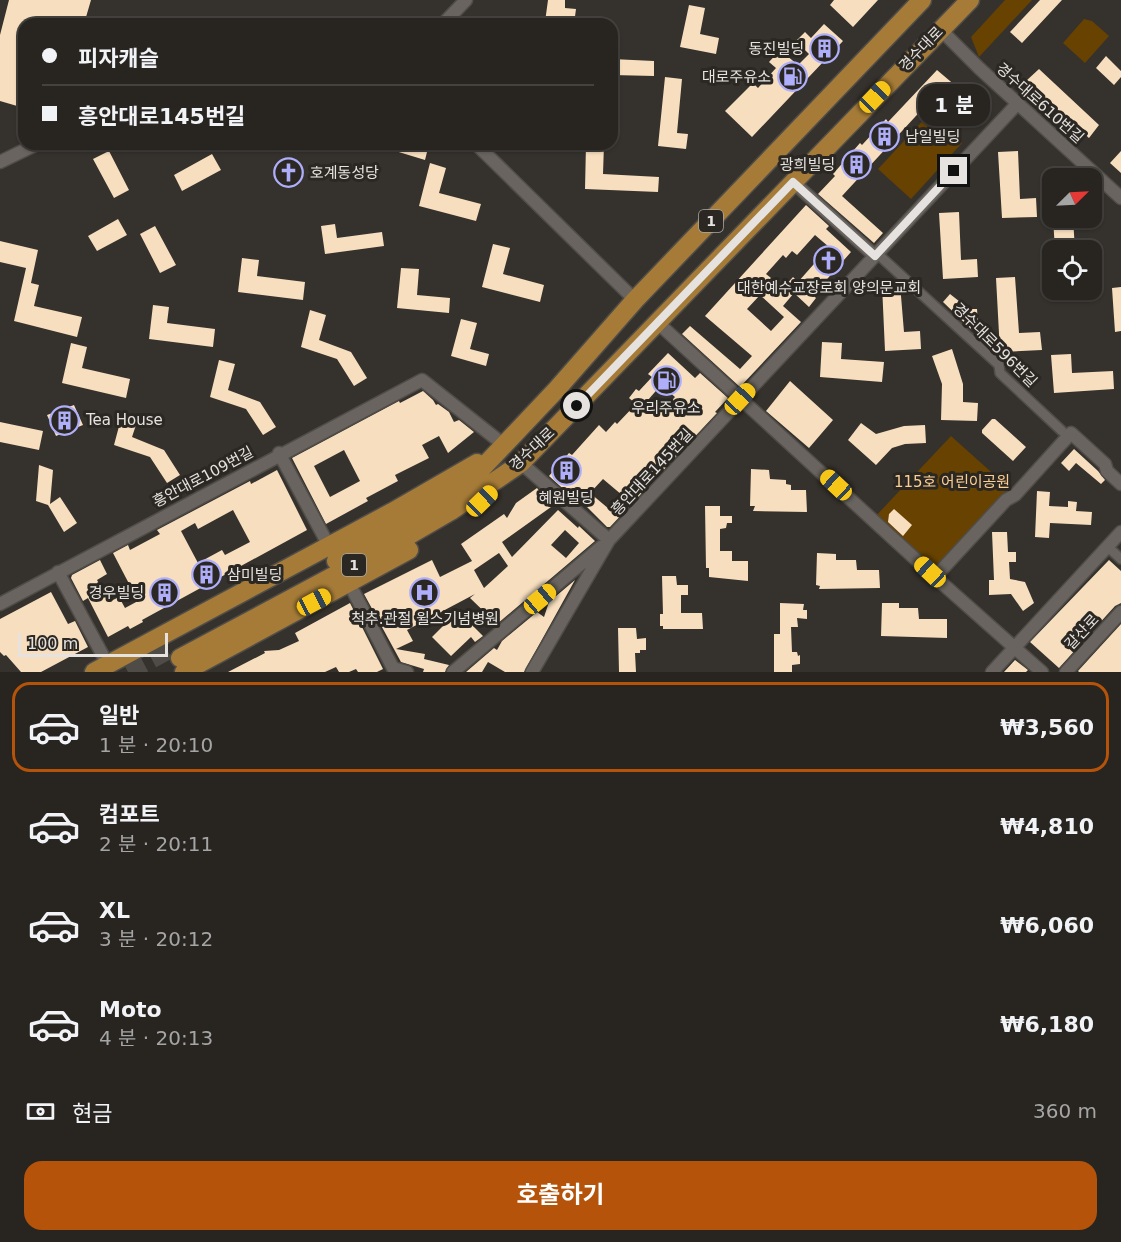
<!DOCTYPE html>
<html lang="ko">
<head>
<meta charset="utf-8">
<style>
	:root { --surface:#282521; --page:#34312e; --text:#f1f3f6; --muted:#a5a5a5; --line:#44423f; --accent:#b45309 }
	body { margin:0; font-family:"DejaVu Sans","Noto Sans KR",sans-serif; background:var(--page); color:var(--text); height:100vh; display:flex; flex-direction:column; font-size:22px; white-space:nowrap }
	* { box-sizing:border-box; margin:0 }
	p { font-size:20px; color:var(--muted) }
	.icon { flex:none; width:33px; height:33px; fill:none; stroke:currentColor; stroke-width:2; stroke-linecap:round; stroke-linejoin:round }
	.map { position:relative; height:672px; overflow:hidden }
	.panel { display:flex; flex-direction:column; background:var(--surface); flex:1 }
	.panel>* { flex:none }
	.banner { position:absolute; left:18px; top:18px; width:600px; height:132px; border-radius:18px; box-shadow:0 2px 4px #0004,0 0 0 2px var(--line); display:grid; align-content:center; height:132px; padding:0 24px; background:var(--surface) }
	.needle { width:39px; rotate:66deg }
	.buttons { position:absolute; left:1042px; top:168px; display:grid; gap:12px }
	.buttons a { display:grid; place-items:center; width:60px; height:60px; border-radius:12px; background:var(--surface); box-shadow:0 2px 4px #0004,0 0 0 2px var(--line); font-size:30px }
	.scale { position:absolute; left:18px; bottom:15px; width:150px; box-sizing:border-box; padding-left:6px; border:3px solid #e5e2df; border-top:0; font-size:16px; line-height:21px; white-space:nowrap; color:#e5e2df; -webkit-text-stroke:4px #2b2722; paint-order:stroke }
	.end { position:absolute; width:27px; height:27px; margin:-14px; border:8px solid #e5e2df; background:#111; box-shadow:0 0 0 3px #111 }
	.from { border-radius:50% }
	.bubble { position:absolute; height:42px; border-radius:18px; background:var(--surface); box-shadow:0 2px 4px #0004,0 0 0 2px var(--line); font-size:20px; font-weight:700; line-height:42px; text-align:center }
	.car { position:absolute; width:18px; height:36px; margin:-18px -9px; border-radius:8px; box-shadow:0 0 4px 2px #0007; background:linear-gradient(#f5c518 24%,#345 0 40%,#f5c518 0 76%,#345 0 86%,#f5c518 0) }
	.banner b { display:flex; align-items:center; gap:21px; height:57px; font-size:22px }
	.banner b+b { border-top:2px solid var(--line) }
	.banner i { width:15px; height:15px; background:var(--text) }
	ul { padding:10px 0 0; list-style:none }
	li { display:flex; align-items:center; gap:18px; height:90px; margin:0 12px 9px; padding:0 12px; border:3px solid transparent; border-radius:18px }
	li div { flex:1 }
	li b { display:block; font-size:22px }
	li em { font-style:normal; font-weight:700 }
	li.active { border-color:var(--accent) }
	li>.icon { width:54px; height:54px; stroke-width:1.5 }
	.pay { display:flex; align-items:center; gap:15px; height:66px; padding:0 24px; font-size:22px }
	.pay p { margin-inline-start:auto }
	.cta { display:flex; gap:12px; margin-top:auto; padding:12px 24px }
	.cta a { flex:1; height:69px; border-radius:18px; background:var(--accent); color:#fff; font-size:24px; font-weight:700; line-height:69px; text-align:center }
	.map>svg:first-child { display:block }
	.green { fill:#674200 }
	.building { fill:#f6debf; fill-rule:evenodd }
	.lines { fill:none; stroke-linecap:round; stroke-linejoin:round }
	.primary-tunnel { stroke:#4f4c47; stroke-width:18; stroke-dasharray:18 9; stroke-linecap:butt }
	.pedestrian-casing { stroke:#504d49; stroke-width:12 }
	.minor-casing { stroke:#504d49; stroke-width:15 }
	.primary-casing { stroke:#504d49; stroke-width:21 }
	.pedestrian { stroke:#69645f; stroke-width:9 }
	.minor { stroke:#69645f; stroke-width:12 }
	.primary { stroke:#a57b37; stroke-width:18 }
	.route { stroke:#e5e2df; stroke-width:8 }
	.labels { text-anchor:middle; stroke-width:6; stroke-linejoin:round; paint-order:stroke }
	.shield { fill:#2b2722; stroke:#adaaa6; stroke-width:1.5 }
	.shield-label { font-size:14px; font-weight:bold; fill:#e5e2df }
	.poi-label { font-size:15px; fill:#e5e2df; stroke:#2b2722; text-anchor:end }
	.street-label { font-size:15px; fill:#e5e2df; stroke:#2b2722 }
	.park-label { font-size:15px; fill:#fbce93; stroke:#2b2722 }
</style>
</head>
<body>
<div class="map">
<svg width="1121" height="672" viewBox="0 0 1121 672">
	<rect width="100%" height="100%" fill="#35312c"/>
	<path class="green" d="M1005,0H1032L979,57L971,37Z
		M1084,19L1092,21L1109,36L1085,63L1063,43Z
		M930,113L962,143L911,199L878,169Z
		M951,436L1009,488L930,572L873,519Z"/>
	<path class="building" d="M9,0H91L84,24H24V108L0,101V35Z
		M548,0H565V8L576,9L574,24L545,22Z
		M834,0H878L853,27L830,5Z
		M1040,0H1062L1022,43L1010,32Z
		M689,5L705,8L700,34L719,38L716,54L680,47Z
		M824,24L843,41L752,137L725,111L753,83L758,88L776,68L769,62L780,50L798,65L809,54L796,41L805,32L811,38Z
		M1106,56L1121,71V77L1114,85L1096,68Z
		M612,59L654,61V76L612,75Z
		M1039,69L1099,125L1089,138L1026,81Z
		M937,70L983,109L984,117L976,126L962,112L949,125L927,104L842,196L883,233L874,243L818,194L835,176L833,174L860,143L862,145L886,119L888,122Z
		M665,77L682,79L677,133L688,134L686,149L658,146Z
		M379,144H429L425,160L379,146Z
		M586,144H604L603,174L659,177L658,192L585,189Z
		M109,151L129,190L114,198L93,159Z
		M1018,151L1020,199L1036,198L1037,217L1002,218L998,152Z
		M1121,151V173L1110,163Z
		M212,154L221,170L182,191L174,175Z
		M430,163L446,168L439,193L481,204L476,221L419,206Z
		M806,205L829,226L826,229L851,252L813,295L816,298L809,307L794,293L783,306L801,322L740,387L682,334L690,326L740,369L752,356L705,316ZM815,235L829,247L798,282L793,277L776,296L764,285L771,278L766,274L783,255L786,258L792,251L797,255ZM760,295L784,317L771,331L747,309Z
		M959,212L961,260L977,259L978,277L943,279L939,213Z
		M1053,218H1073L1075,250H1055Z
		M118,219L127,235L97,251L88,236Z
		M335,224L337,238L382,232L384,246L325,254L321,226Z
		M155,226L176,265L160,273L140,234Z
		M0,241L38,250L31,283L39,285L34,306L82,317L77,337L14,321L26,268L0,262Z
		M493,244L510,248L503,274L544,285L540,302L482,287Z
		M242,258L259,260L257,276L305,282L303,300L238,292Z
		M401,268L419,269L417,295L450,298L449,313L397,308Z
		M1015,277L1019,333L1040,332L1042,350L1000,352L996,278Z
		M900,284L904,332L920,331L921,349L885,351L882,285Z
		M1121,287V331L1115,332L1112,288Z
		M950,294L969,309H977L978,325L972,330L943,302Z
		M153,305L169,307L167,323L215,329L213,347L149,339Z
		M310,310L326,315L319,340L351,352L367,378L354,386L337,359L301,347Z
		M461,319L477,323L470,349L489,354L486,366L451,356Z
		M822,342L842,343L841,359L884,362L882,382L820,377Z
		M71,343L87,347L82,368L130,379L126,398L62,383Z
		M952,349L963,384V402L978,403L977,421L941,420L942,384L932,356Z
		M668,353L695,378L700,373L728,398L715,412L717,413L610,527H607L582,502L580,504L549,476L569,453L572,455L599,425L606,432L615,422L617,424L636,404L629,398L636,389L639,391L652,377L648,374ZM661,385L675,397L662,412L648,400ZM603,479L622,495L609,509L590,493Z
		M1071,354L1072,373L1113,371L1114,389L1054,393L1051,355Z
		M219,360L235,364L228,390L260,402L276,427L263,435L246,409L210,397Z
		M790,381L833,420L809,448L766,411Z
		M423,391L433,400L436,405L438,404L449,412L454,422L459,420L474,432L448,453L439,436L422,445L429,458L395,475L398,481L366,498L368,501L326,524L292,458L399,401L400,403ZM344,450L360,481L330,497L314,466Z
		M74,405L83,425L56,436L47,415Z
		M122,415L138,419L132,437L164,450L180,475L167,483L150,457L114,445Z
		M992,419H995L1026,447L1013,461L982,433V430Z
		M0,422L43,431L39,450L0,442Z
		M861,423L876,434L904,426L925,425L926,443L905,444L892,448L876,465L848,440Z
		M1074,449L1098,471L1105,480L1101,484L1076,463L1069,471L1061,463Z
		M39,465L53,470L50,504L60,497L77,523L64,532L48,505L36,501Z
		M751,469L769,470L770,479L786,480V484L791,485V490H806L807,512L753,511L755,506H750Z
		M277,470L307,530L142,620L143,622L130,629L128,626L108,637L88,598L83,601L71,578L72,575L100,560L107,574L97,580L109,602L119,597L125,608L138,601L113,553L128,545L130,550L160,534L157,530L250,481L251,484ZM233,510L250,542L225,555L222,550L198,563L181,531L195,523L198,529Z
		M537,488L551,507L502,542L512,557L558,510L578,528L579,526L595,541L497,624L470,598L475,594L407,630L413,641L396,649L425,654L424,659L449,665L445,672H423L424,669L401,662L364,594L432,560L440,577L472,561L461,544L504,514L507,518L516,503ZM565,530L579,543L566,558L551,545ZM499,553L508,566L484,588L474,570Z
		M1037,491L1050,492L1049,506L1068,507V501L1077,502L1076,511L1092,512L1091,525L1050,523L1049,538L1035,537Z
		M705,506H720V516H732V523H727L726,528L720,529V551H732V561H748V581L709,577V568H706Z
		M894,509L912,525L903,536L888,522L889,514Z
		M992,532H1007L1008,552H1016V562H1009L1010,579L1025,582L1034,603L1023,611L1011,594L989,595V580H994Z
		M817,553L836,554V560H856L857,570H879L880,588L819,589L820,586L816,585Z
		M1109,560L1121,571V603L1115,606L1059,668L1030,642Z
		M662,576H676L677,585H688V595H681V613H702L703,629H663V626H660V614H663Z
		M575,580L524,672H505L488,662L482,672H466L494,648L497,650L502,641L537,612L544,617L549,602Z
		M51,592L68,624L75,621L88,647L41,672H21L6,655L4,656L0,652V619Z
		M350,603L383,669L377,672H358L356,669L349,672H339L336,667L325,672H228L265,653L264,651L279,650L299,641L295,633Z
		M780,603L804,604L803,610H807V619L797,618L798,627H791L792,652H797L798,656L800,655V664L792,665V672H774V634H780Z
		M882,603H899V608H918L919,619H947V638L881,636Z
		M458,611L483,636L475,642L471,637L451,656L432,637Z
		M1121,624V672H1079L1078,671Z
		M618,628H636L637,639L646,638V650H640V653H635L636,672H619Z
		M1015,660L1028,670L1026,672H1004Z"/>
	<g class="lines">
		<path class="primary-tunnel" d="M128,672L173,648"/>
		<defs>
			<path id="pedestrian" d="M881,257L999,365L1000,373L1062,431
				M1108,547L1121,559"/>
			<path id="minor" d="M443,24L466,0
				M940,29L979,68L1121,198
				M476,144L635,300
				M0,162L37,144
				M793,182L875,256
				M658,323L935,577L1042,672
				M279,453L329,546
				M521,463L609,540
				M58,572L108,665
				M935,577L1006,500L1015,495L1071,433L1105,464L1107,471L1121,484
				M349,583L393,668L407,672
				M0,604L422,380L504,445
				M453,672L601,547
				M532,672L609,540L1018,103
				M992,672L1121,532
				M1066,672L1121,612"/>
			<path id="primary" d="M336,561L437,505L470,481L557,389L635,300L922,0
				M180,658L408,536L451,511L521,463L970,0
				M94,672L392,512L477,463
				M184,672L409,550"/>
		</defs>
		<use href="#pedestrian" class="pedestrian-casing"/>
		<use href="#minor" class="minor-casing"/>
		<use href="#primary" class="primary-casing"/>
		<use href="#pedestrian" class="pedestrian"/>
		<use href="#minor" class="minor"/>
		<use href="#primary" class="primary"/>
	</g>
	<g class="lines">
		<path class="route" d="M577,406L793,182L875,256L954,171"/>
	</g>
	<defs>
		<symbol id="building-ring" viewBox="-11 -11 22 22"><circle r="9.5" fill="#2b2722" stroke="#aeaefa" stroke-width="1.5"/><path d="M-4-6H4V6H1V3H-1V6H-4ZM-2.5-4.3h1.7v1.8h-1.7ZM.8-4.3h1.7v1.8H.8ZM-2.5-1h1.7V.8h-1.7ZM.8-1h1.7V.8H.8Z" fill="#aeaefa"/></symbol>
		<symbol id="fuel-ring" viewBox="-11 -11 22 22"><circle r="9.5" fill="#2b2722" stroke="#aeaefa" stroke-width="1.5"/><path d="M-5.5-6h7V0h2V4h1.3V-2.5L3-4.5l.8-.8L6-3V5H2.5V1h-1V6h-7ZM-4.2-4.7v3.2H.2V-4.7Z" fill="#aeaefa"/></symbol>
		<symbol id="church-ring" viewBox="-11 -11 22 22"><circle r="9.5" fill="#2b2722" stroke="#aeaefa" stroke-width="1.5"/><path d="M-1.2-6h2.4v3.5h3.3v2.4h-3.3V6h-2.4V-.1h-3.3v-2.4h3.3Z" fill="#aeaefa"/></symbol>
		<symbol id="hospital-ring" viewBox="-11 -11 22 22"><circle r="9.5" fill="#2b2722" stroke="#aeaefa" stroke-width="1.5"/><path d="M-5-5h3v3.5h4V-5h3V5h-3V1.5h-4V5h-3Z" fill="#aeaefa"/></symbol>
	</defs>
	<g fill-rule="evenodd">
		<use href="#building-ring" x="808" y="32" width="33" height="33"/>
		<use href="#fuel-ring" x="776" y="60" width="33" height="33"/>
		<use href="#building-ring" x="868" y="120" width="33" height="33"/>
		<use href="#building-ring" x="840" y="148" width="33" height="33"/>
		<use href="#church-ring" x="272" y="156" width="33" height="33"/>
		<use href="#church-ring" x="812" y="244" width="33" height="33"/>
		<use href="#fuel-ring" x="650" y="364" width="33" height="33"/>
		<use href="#building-ring" x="48" y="404" width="33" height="33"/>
		<use href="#building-ring" x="550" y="454" width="33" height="33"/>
		<use href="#building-ring" x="190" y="558" width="33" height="33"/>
		<use href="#hospital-ring" x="408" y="576" width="33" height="33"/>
		<use href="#building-ring" x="148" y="576" width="33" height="33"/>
	</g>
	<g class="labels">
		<g class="shield">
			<rect x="699" y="210" width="24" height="22" rx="4.5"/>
			<rect x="342" y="554" width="24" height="22" rx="4.5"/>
		</g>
		<g class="shield-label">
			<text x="711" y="226">1</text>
			<text x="354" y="570">1</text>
		</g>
		<g class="poi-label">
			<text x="804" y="54">동진빌딩</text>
			<text x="771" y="82">대로주유소</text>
			<text x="905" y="142" text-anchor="start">남일빌딩</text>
			<text x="835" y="170">광희빌딩</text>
			<text x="310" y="178" text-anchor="start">호계동성당</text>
			<text x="829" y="293" text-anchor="middle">대한예수교장로회 양의문교회</text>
			<text x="666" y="413" text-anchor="middle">우리주유소</text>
			<text x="86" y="425" text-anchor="start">Tea House</text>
			<text x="566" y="503" text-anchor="middle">혜원빌딩</text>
			<text x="227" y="580" text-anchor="start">삼미빌딩</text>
			<text x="144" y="598">경우빌딩</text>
			<text x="425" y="624" text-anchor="middle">척추.관절 윌스기념병원</text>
		</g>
		<g class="street-label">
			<text transform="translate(921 49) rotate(-46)" y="5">경수대로</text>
			<text transform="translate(1040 103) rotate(42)" y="5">경수대로610번길</text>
			<text transform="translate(995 345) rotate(45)" y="5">경수대로596번길</text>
			<text transform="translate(532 449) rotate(-43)" y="5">경수대로</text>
			<text transform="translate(652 472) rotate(-47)" y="5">흥안대로145번길</text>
			<text transform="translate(203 477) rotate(-28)" y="5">흥안대로109번길</text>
			<text transform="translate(1082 632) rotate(-47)" y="5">갈산로</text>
		</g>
		<g class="park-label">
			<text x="952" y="487">115호 어린이공원</text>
		</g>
	</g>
</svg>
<div class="buttons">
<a><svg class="needle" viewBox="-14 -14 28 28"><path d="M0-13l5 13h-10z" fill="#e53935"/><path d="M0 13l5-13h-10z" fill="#a5a5a5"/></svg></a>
<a><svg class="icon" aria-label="locate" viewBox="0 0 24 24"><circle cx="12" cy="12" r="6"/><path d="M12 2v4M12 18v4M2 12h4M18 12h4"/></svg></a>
</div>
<div class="scale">100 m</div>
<i class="end from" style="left:577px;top:406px"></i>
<i class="end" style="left:954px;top:171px"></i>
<div class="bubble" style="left:918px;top:84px;width:72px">1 분</div>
<i class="car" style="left:875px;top:97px;rotate:44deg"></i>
<i class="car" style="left:740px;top:399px;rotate:43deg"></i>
<i class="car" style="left:836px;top:485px;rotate:313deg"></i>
<i class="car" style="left:482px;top:501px;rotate:46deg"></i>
<i class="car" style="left:930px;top:572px;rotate:313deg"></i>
<i class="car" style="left:540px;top:599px;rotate:50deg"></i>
<i class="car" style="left:314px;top:602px;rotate:62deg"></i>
<div class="banner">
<b><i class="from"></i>피자캐슬</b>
<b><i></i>흥안대로145번길</b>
</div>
</div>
<section class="panel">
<ul>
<li class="active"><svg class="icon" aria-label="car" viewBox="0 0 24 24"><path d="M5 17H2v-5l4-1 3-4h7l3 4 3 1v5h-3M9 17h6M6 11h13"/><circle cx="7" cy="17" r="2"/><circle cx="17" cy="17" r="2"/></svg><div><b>일반</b><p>1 분 · 20:10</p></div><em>₩3,560</em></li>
<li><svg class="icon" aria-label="car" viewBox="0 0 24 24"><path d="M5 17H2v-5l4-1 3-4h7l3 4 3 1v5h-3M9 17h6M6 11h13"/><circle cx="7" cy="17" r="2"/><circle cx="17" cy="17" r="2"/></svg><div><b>컴포트</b><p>2 분 · 20:11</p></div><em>₩4,810</em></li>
<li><svg class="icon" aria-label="car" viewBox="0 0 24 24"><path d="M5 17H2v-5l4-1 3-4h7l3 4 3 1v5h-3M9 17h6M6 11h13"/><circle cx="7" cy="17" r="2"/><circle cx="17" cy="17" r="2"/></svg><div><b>XL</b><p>3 분 · 20:12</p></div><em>₩6,060</em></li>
<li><svg class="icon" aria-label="car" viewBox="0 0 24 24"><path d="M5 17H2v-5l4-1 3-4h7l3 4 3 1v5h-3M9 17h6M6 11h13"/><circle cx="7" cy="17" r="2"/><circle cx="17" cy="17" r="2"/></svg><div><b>Moto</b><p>4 분 · 20:13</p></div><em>₩6,180</em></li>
</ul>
<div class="pay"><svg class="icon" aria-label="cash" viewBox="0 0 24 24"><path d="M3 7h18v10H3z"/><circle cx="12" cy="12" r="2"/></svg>현금<p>360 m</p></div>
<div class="cta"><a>호출하기</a></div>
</section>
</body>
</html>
